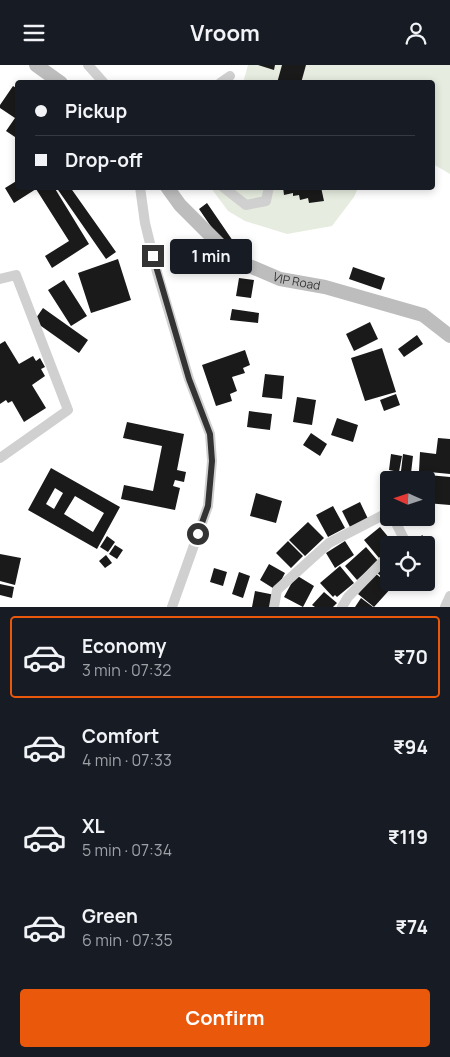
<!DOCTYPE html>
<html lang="en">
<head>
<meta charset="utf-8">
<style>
	:root { --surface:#171b24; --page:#20242c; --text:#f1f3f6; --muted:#9ea1a6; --line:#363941; --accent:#ea580c }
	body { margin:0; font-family:Manrope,sans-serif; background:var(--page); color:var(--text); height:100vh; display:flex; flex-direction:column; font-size:19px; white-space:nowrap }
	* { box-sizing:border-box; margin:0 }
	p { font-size:16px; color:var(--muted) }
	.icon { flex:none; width:28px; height:28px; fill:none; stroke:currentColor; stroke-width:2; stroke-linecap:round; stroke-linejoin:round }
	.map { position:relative; height:542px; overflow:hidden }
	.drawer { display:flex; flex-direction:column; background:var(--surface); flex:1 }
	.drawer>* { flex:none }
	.banner { position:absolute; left:15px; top:15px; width:420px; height:110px; border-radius:5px; box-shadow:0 2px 8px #0003; display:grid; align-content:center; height:110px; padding:0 20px; background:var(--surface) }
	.needle { width:32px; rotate:273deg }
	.buttons { position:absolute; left:380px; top:406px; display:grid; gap:10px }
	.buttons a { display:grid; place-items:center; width:55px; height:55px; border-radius:5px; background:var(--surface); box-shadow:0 2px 8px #0003; font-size:25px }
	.end { position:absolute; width:22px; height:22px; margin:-11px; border:6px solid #333; background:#fff; box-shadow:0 0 0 2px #fff }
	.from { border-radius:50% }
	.bubble { position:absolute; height:35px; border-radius:5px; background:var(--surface); box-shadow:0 2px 8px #0003; font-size:16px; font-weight:700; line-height:35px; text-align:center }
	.banner b { display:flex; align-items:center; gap:18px; height:48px; font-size:19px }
	.banner b+b { border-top:1px solid var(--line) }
	.banner i { width:12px; height:12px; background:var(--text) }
	ul { padding:9px 0 0; list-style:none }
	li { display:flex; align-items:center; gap:15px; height:82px; margin:0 10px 8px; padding:0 10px; border:2px solid transparent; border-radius:5px }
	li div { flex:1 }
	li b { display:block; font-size:19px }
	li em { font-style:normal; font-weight:700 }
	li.selected { border-color:var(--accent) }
	li>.icon { width:45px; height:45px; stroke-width:1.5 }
	.button { display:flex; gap:10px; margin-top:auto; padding:10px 20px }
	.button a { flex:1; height:58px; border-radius:5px; background:var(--accent); color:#fff; font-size:20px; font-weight:700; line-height:58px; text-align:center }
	header { display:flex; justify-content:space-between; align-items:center; height:65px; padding:0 20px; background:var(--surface); font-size:22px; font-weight:700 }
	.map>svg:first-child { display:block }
	.green { fill:#e6ecdf }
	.building { fill:#1a1a1a; fill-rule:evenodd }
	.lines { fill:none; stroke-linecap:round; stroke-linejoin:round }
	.street { stroke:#d0d0d0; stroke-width:10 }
	.secondary { stroke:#bdbdbd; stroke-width:14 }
	.route { stroke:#333; stroke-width:6 }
	.labels { text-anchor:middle; stroke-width:5; stroke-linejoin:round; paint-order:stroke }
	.street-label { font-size:12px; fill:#333; stroke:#fff }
</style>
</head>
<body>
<header><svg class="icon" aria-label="menu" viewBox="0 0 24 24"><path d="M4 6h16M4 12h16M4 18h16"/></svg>Vroom<svg class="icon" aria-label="person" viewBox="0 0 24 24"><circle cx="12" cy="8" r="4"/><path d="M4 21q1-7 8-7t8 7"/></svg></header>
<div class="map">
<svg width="450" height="542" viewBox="0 0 450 542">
	<rect width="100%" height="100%" fill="#fff"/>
	<path class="green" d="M248,0H450V109L433,99L432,18H243Z
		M211,123H358L354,132L332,161L287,169L245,156L228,146Z"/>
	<path class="building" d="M258,0H275L274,5Z
		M282,0H306L301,18H277Z
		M13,21L18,24V74L6,66L15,53L0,43V40Z
		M18,115V122H54L89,179L52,203L45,191L69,176L36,124L14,138L5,123Z
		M56,122H70L116,187L106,194Z
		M283,122H321L324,136L309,138L308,133L300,135L299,130L293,131V128L284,130Z
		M207,138L233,176L225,182L199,144Z
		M118,194L131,235L91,248L78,208Z
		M353,202L385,213L381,225L349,214Z
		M239,213L254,215L251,233L236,231Z
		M64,215L87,251L71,261L48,225Z
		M43,243L88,275L79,288L34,256Z
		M232,244L259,248L258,258L230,255Z
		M370,257L378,274L354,286L346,269Z
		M417,270L423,279L404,292L398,284Z
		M5,276L19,299L33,291L36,296L40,293L45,302L41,304L45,311L32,320L46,343L24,357L12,336L8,338L6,335L0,339V279Z
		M382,283L396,327L365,336L351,293Z
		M245,285L250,300L243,303L245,308L232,312L237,326L230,329L232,336L216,341L202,300Z
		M265,309L284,311L282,334L262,332Z
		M396,329L400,340L384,346L380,335Z
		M297,332L316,335L312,360L293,357Z
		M249,346L272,349L270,365L247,362Z
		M337,353L358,360L353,377L331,370Z
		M127,357L184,369L177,405L186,407L184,417L175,415L173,421L180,423L175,445L121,434L124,420L153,426L162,381L123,373Z
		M311,368L327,379L320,391L303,380Z
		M438,373L450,374V409L419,406L420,387L436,389Z
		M391,389L402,391L399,407L389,405Z
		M403,389L413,391L411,408L401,406Z
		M51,403L120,442L97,484L28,445ZM55,423L63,428L54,444L46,439ZM75,431L104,448L93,467L64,449Z
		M405,409L424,410V415H405Z
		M428,410L450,412V440L426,438Z
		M256,428L282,436L276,458L250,451Z
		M360,437L369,456L350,462L342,446Z
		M333,441L345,463L328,472L316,450Z
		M308,457L324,473L305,491L289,475Z
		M380,462L395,480H389V485L379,493L364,475Z
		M422,470L435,482L426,493V480H414Z
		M107,471L115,477L108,487L100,482Z
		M288,476L303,491L291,503L276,488Z
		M345,476L354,490L335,503L326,488Z
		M115,480L123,485L117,494L109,489Z
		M366,482L378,496L357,515L345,501Z
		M0,489L21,493L15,520L0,516Z
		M106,490L112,498L105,503L99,496Z
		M385,495L389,498V518H395L392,521L375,506Z
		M269,499L285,508L276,525L260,515Z
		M340,501L354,518L337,532L335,530L333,532L320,518Z
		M214,503L227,507L223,521L210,517Z
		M239,507L250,511L243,533L232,529Z
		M375,508L392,522L374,542L358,529Z
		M296,510L314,521L303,542L284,532Z
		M0,519L14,522L12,533L0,530Z
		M255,526L275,530L272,542H252Z
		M324,527L337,538L333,542H315L312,540Z
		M361,533L373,542H355Z"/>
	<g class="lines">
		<path class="street" d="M88,0L104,18
			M220,18L230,11
			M140,122L145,158L157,207L189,314L210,369L212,396L208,441L172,542
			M223,122L246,140L266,136L269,122
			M0,214L16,210L68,345L0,393
			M393,452L404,474L398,480
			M274,542L277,525L329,478L389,447
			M342,542L348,532L389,490
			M445,542L450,531"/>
		<g class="secondary">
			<path d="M36,0L61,18"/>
			<path id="s1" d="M167,122L180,140L222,182L247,200L280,214L325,222L423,250L450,271"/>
		</g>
	</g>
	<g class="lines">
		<path class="route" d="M153,191L189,314L210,369L212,396L208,441L198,469"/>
	</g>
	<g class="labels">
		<g class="street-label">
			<text dy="4" stroke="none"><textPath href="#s1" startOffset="165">VIP Road</textPath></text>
		</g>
	</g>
</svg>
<div class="buttons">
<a><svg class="needle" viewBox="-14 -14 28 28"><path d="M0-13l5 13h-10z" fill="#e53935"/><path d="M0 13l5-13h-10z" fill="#9ea1a6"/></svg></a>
<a><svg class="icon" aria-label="locate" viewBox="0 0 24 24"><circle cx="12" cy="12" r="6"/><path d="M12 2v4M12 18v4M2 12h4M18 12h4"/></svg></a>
</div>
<i class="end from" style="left:198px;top:469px"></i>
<i class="end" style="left:153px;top:191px"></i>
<div class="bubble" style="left:170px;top:174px;width:82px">1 min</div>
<div class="banner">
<b><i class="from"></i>Pickup</b>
<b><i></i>Drop-off</b>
</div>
</div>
<section class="drawer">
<ul>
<li class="selected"><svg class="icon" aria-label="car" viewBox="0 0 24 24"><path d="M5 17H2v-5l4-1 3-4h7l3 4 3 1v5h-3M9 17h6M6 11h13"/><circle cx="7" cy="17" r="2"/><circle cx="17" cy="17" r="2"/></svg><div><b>Economy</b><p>3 min · 07:32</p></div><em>₹70</em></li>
<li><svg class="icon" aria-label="car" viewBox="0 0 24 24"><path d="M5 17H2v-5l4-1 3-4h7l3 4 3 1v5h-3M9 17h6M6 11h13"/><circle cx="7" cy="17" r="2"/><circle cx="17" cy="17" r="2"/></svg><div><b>Comfort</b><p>4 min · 07:33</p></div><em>₹94</em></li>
<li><svg class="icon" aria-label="car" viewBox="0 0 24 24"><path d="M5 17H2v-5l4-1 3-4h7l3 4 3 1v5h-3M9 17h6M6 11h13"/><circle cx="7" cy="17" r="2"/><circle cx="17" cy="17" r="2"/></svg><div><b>XL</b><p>5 min · 07:34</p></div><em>₹119</em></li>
<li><svg class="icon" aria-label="car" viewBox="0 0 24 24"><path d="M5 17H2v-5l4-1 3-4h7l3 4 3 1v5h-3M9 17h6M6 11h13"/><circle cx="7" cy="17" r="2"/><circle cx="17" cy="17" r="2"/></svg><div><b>Green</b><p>6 min · 07:35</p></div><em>₹74</em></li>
</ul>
<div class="button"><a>Confirm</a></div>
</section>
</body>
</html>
